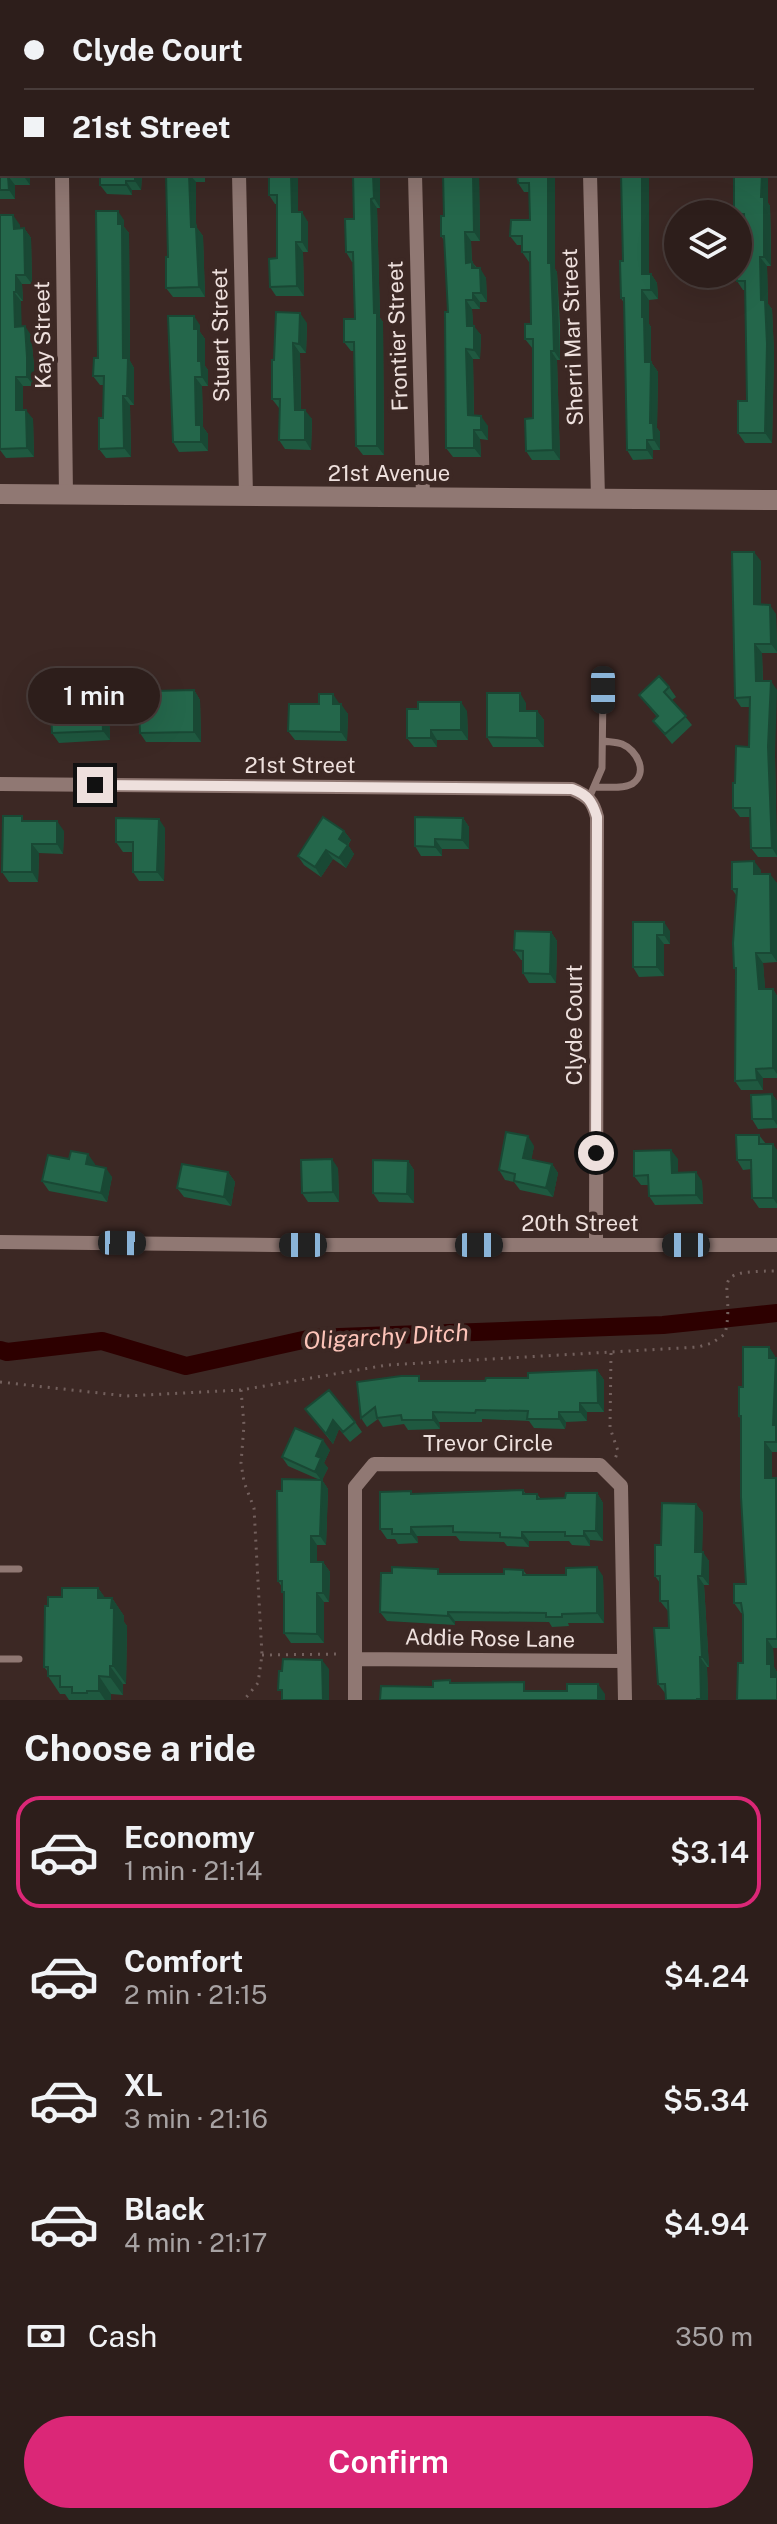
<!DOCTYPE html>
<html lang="en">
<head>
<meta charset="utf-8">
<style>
	:root { --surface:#2d1e1b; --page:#352724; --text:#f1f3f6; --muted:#a7a2a3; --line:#483c3a; --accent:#db2777 }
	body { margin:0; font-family:"Public Sans",sans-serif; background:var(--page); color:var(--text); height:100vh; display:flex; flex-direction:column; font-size:30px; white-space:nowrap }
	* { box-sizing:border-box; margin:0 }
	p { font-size:26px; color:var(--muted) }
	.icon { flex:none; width:44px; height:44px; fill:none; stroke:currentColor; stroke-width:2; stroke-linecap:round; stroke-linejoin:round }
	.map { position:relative; height:1700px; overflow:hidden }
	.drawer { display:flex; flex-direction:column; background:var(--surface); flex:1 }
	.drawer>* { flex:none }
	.hud { position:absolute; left:0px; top:0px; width:778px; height:176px; box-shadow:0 8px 32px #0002,0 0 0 2px var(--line); display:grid; align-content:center; height:176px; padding:0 24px; background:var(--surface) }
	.tools { position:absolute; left:664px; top:200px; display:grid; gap:16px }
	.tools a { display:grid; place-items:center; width:88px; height:88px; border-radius:50%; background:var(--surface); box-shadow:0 8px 32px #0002,0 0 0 2px var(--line); font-size:40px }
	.end { position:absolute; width:36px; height:36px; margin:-18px; border:10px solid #eee0dd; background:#111; box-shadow:0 0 0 4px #111 }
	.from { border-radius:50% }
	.bubble { position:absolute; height:56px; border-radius:28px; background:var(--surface); box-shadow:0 8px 32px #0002,0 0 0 2px var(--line); font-size:26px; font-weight:600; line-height:56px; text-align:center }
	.car { position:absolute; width:24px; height:48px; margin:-24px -12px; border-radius:10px; box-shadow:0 0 6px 2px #0007; background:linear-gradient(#222 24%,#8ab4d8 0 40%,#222 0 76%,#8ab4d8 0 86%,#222 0) }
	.hud b { display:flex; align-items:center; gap:28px; height:76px; font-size:30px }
	.hud b+b { border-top:2px solid var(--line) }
	.hud i { width:20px; height:20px; background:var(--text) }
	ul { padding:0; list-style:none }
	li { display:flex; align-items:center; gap:24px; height:112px; margin:0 16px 12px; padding:0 8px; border:4px solid transparent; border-radius:24px }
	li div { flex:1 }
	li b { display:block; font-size:30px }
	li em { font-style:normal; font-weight:600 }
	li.current { border-color:var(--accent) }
	li>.icon { width:72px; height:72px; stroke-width:1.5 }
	h2 { padding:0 24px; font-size:36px; line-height:96px }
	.pay { display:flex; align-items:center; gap:20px; height:88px; padding:0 24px; font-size:30px }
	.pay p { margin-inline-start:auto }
	.button { display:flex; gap:16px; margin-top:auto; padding:16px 24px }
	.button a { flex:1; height:92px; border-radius:48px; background:var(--accent); color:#fff; font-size:32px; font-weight:600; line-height:92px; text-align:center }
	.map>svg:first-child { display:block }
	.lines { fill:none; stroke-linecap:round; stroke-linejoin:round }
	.canal { stroke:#2d0000; stroke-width:18 }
	.path { stroke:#73605d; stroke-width:3; stroke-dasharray:2 6; stroke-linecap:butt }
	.lane { stroke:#907873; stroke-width:7 }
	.street { stroke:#907873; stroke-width:14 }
	.secondary { stroke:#907873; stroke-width:20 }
	.wall { fill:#1f5940 }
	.shaded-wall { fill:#194834 }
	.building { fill:#24674b; stroke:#194834; stroke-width:2 }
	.route { stroke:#eee0dd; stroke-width:10 }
	.labels { text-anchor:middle; stroke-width:8; stroke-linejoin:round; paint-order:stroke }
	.street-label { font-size:22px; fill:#eee0dd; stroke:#3c2824 }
	.water-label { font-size:24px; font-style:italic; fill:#fcc3b8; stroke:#3c2824 }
</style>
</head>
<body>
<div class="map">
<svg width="777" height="1700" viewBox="0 0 777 1700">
	<rect width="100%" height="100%" fill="#3c2824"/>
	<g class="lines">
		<path class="canal" d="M0,1350L7,1352L102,1341L186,1366L312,1338L663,1325L777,1313"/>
		<path class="path" d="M611,1353L610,1428L618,1451L615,1459
			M0,1382L126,1396L241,1390L387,1365L698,1347L712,1343L725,1334C737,1283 702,1271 777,1271
			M241,1390L244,1425L241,1463L244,1482L254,1508L262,1655L258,1683L244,1700
			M262,1655L342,1654"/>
		<path class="lane" d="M594,787C605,787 623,789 632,784C649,773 637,750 622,744C616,742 608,742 603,741
			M589,798L602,768L603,690
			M0,1569H19
			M0,1659H19"/>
		<path class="street" d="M59,0V2
			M234,0V2
			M415,2V0
			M602,2L603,0
			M62,174L66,495
			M239,174L246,496
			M415,174L423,497
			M590,174L598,498
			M0,784L572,789C588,796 593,801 597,817L596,1244
			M0,1242L274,1245H777
			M355,1659L624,1661
			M355,1700V1487L374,1464L600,1465L621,1486L625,1700"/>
		<path class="secondary" d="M0,494L777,500"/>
	</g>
	<path class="wall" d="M0,116L30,174V185H15V199H0Z
		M142,174L141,190H132V195L107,194L100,185Z
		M166,174H205V182H196V223L197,228L203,236L205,297H173L166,288L168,257Z
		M269,174H298V212L308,222V252H303L304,296H276L270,287L277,258V204H275L269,195Z
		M353,174H380V208H377L380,318L383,322L384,455H363L356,446L354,351H351L344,342L355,319L354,262H352L346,252L354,219Z
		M443,174H479L480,241H471L472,262L486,278L487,302H480V309H472L473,326L481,335L480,359H473L474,416L488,426V440L480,439L481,457H453L446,448L448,312L444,240L441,236L444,216Z
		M555,174V269L557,272L560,324V360H557L560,460H532L526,451L533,418V349L525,339L531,324V262H529L522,252V245H517L510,236L530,220L529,192H524L518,183Z
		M768,203L770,206L771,240V266H767L768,304L772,309L774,353L772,443H745L738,433L747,401L745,290H743L737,281L736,275L734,274H738L745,247L744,224H740L738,220V214Z
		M0,215L20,225V228H24L31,238L32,284H22L23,301H21V326L31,335L34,366V386H23V410L33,419L34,457L6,458L0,450Z
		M124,220V227L129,233L130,361L134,368V405H130L131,457L106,458L99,449L103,418L104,385H100L93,376Z
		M623,261L651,274L657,283L658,299L649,300V324L651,327V362L658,372L657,428L660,432V450H653V459L633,460L627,450L624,303L621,298Z
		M307,323L306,353H300L301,410L312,419L311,450L285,449L279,440V408L272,399L274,360Z
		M200,325V332L205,339V366L208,370V386H202L203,427L208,434V451L179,452L173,442Z
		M761,561V604L776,614L777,653H762L763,681L775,756L777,857H758L751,848L750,817H740L733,808L735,783L749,747L750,707H741L735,698Z
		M669,687L676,697L672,700L692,725L672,744L653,721L657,717L639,695Z
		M194,690L200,700L201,742H146L140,733L152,710Z
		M526,703V711H537L544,720V747H493L487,737Z
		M339,704L348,714L347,741L295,740L288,731Z
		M467,711L468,740H437V747H414L407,738Z
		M109,714L110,740L59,743L52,733Z
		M463,818L469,827V849H442V856H421L415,846Z
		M25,821L64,831L63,854L39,853L38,882H9L2,872Z
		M165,828L164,881H139L133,872V852H123L116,842Z
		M344,831L351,840L348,845L354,854L346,868L333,859L321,877L304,865L298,856Z
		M761,870V874L777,883V962L763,963L765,989H773L777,996V1078H763V1090H741L735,1081L736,971L734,968L736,895L732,889Z
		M633,922L670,931V944H664V976L639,977L633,967Z
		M551,932L557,941L556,983H529L523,973V960H521L514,950Z
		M772,1094L777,1101V1128L758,1129L752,1119Z
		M759,1135L766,1144L777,1150V1208H759L752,1198V1169L743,1170L737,1160Z
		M534,1146L531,1160L552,1164L558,1173L553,1197L520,1190L514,1182L505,1180L499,1170Z
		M69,1159L95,1164V1165L112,1177L107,1202L49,1191L42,1181Z
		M678,1159V1172L702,1181L703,1204L655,1205L649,1196V1185H641L634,1176Z
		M408,1161L414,1170V1203L379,1202L373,1193Z
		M338,1168L339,1202H308L302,1193Z
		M228,1172L235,1182L231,1206L184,1197L177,1188Z
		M769,1347L777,1360V1452H772V1478L777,1479V1648H773L774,1667L777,1672V1700L743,1663L742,1613H741L734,1603L746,1584L741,1420L739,1416L743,1387Z
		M597,1370L604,1380V1412H587V1421L566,1422L565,1429L534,1428L529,1421L482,1419V1422H439L440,1429L408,1430L404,1424L383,1427L378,1419L367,1427L361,1418L357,1382L485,1381L528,1378Z
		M305,1409L355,1422L362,1432L350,1442L339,1429L333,1444Z
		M330,1450L324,1463L328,1468L322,1480L328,1489L326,1545H317V1562H323L330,1572L329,1602H324V1643H291L284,1633V1595L282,1592V1587L278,1581L282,1491L320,1480L288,1466L282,1457Z
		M523,1490L526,1494H537L541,1499L565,1498L597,1493L603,1503V1541L590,1540V1546L572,1545L569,1541H529V1547L507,1546L504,1542L460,1541L456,1536H417L418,1543L398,1544L395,1539H387L380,1529L412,1494Z
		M696,1504L703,1513L702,1552L709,1561V1585H704L709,1667H707L708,1700H666L665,1693L658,1684L669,1628L668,1611L660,1601V1583L655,1576L661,1545Z
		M523,1570L527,1575L603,1576L604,1623H568L569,1626L552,1627L549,1622L455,1621V1625L387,1621L380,1612L442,1574H504Z
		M98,1588L105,1598H112L124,1616V1622L127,1626L126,1684H123V1695L111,1694V1700H69L65,1694H60L48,1676V1672L44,1667L48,1606L62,1597Z"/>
	<path class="shaded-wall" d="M23,174H30V185L23,175Z
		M135,174H142L141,190L135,181Z
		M189,174L196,182V223L197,228L203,236L205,297L199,287L190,213Z
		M291,174H298V221L292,212Z
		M373,174H380V208L374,198Z
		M473,174H479L480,241L474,232Z
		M548,174H555V269L557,272L560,360L554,351L548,263Z
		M642,174H649V283L642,274Z
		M762,174H768V203L770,206L771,266L764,257L761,197Z
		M8,176L15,185V199L9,190Z
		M126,181L132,190V195L126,185Z
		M371,199L377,208L380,318L383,322L384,455L377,446Z
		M118,211L124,220V227L129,233L130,361L134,368V405L127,396L123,358Z
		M302,212L308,222V252L302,242Z
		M13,215L20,225V238L14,229Z
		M24,228L31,238L32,284L25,275Z
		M465,232L471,241L472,266V262L479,272V278L466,263Z
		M296,242L303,252L304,296L297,286Z
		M760,257L767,266L768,304L772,309L774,353L772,443L765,433Z
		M480,268L486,278L487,302L481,293Z
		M651,274L657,283L658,299L651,290Z
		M16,275L22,284L23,301L16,292Z
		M642,290L649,300V324L651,327V364V362L658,372L657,428L660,432V450L654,440L650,423L642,317Z
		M14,292L21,301L22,336L15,327Z
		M473,293L480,302V309L473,300Z
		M466,300L472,309L474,335L467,326Z
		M300,313L307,323L306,353L299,344Z
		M194,316L200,325V332L205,339V366L208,370V386L202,377L194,329Z
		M25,326L31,335L34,366V386L27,377Z
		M474,326L481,335L480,359L474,350Z
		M293,343L300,353L301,419L295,410Z
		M466,349L473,359L474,425L468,415Z
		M551,351L557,360L560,460L553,450Z
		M16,377L23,386V419L16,410Z
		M195,377L202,386L203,427L208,434V451L201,442L196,425Z
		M123,396L130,405L131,457L124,448Z
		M26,410L33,419L34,457L27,448Z
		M305,410L312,419L311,450L305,440Z
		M481,416L488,426V440L481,430Z
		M474,430L480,439L481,457L474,448Z
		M647,440L653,450V459L647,450Z
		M754,552L761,561V614L754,604Z
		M770,605L776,614L777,652L771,644Z
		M755,644L762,653L763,690L756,681Z
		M771,681L777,690L775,756L777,856L772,848L768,747Z
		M194,690L200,700L201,742L194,732Z
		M520,693L526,703V720L520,711Z
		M333,694L339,703V713L333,704Z
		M461,702L467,711L468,740L461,730Z
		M102,704L109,714L110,740L103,731Z
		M341,704L348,714L347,741L341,732Z
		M537,711L544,720V747L537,738Z
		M431,730L437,740V747L431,738Z
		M463,818L469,827V849L462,840Z
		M159,819L165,828L164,881L157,872Z
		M57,821L64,831L63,854L57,844Z
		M344,831L351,840L345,848L339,839Z
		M435,839L442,849V856L435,847Z
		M32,844L39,853L38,882L32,872Z
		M348,845L354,854L346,868L339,858Z
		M326,850L333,859L321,877L315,867Z
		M754,861L761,870V883L754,874Z
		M770,874L777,883V962L771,953Z
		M664,922L670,931V944L664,935Z
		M551,932L557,941L556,983L550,974Z
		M657,935L664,944V976L657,967Z
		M756,953L763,963L766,999L759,989Z
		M773,989L777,996V1074L773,1068Z
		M756,1069L763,1078V1090L757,1080Z
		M772,1094L777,1101V1125L773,1119Z
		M528,1136L534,1146L530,1168L523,1158Z
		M773,1144L777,1150V1204L773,1198Z
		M671,1150L678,1159V1182L672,1173Z
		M88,1154L95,1164L93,1173L86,1164Z
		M332,1159L338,1168L339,1202L333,1192Z
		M408,1161L414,1170V1203L407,1194Z
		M552,1164L558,1173L553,1197L546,1188Z
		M106,1168L112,1177L107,1202L101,1193Z
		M228,1172L235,1182L231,1206L224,1197Z
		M696,1172L702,1181L703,1204L696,1195Z
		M769,1347L775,1356V1368L769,1358Z
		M776,1358L777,1360V1443L773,1425Z
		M597,1370L604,1380V1412L598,1403Z
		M580,1403L587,1412V1421L580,1412Z
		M433,1412L439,1422L440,1429L433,1420Z
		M559,1412L566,1422L565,1429L559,1419Z
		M333,1420L339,1429L333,1444L326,1434Z
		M323,1440L330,1450L324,1463L328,1468L322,1480L328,1489L326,1545L320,1536L322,1481L315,1472L316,1456Z
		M765,1442L772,1452V1487L765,1478Z
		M597,1493L603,1503V1541L596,1531Z
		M696,1504L703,1513L702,1561L695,1552Z
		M411,1527L417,1536L418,1543L411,1534Z
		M584,1531L590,1540V1546L584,1536Z
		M522,1532L529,1541V1547L522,1538Z
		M311,1536L317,1545V1572L311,1562Z
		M703,1552L709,1561V1585L702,1576Z
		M323,1562L330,1572L329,1602L323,1593Z
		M597,1567L603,1576L604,1623L597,1613Z
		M698,1576L704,1585L709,1667L702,1657Z
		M98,1588L111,1606L98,1598Z
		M317,1593L324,1602V1643L317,1634Z
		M112,1598L124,1616V1622L127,1626L126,1684L113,1666Z
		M448,1612L455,1621V1625L448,1616Z
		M767,1639L773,1648L774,1667L777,1672V1685L771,1677L767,1664Z
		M700,1657L707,1667L708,1700H702L701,1699Z
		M322,1660L329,1669V1700H323Z
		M110,1666L123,1684V1695L110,1677Z
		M99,1676L111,1694V1700H105L99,1691Z
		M598,1684L605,1694V1700H598Z"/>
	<path class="building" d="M168,0H194V2H168Z
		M270,0H288V2H269Z
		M346,0H373L372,1L370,2H346Z
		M442,0H464V2H442Z
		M537,0H559L558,2H537Z
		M631,0H649V2H630Z
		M737,0H764V2H737Z
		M0,16H2V91H0Z
		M0,116H2V174H23V175L8,176L9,190H0Z
		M100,174H135V181H126V185H100Z
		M166,174H189L191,227H196L199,287L166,288V257H168Z
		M269,174H291L292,212H302V242H296L297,286L270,287L269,259L277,258V195H269Z
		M353,174H373L374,198L371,199L374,313H377V446H356L354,342H344V319H355L353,252H346L345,219H354Z
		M443,174H473L474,232H465L466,263L472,262V268H480L481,293H473V300H466L467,326H474V350L466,349L468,415L481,416V430H474V448H446L445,312H448L444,236H441V216H444Z
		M517,174H548V263H551L553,315L554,351H551L553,450L526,451L525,419L533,418V339H525V324H531L530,252H522V236H510L511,220H530L529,183H518Z
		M621,174H642V274H651V290H642V317H644L645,362H651L650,423H653L654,440H647V450H627L624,298H621L620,261H623Z
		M734,174H762L761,197H764V257H760L761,300H765L767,344L765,433H738V401H747L745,281H737L736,274H738V247H745L744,214H734Z
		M96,211H118V224H122L123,358H128L127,396H123L124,448L99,449V418H103L104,376H93L94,358H98Z
		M0,215H13L14,229L24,228L25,275H16V292H14L15,327L25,326L27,357V377H16V410H26L27,448L0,449Z
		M276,312L300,313L299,344L293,343L295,410H305V440H279L280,399H272V360H274Z
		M168,316H194V329H198V361H201L202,377H195L196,425H201V442H173Z
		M732,552H754V604L770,605L771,644H755L756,681H771L768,747L772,848H751L750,808H733V783H735L736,746L749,747L750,697L735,698Z
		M659,676L669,687L664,692L686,716L665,734L653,721L658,716L639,695Z
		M194,690V732L140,733L139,710H152V691Z
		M487,693H520V711H537V738L487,737Z
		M319,694H333V704H341V732L288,731L289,704H319Z
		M418,702H461V730H431V738H407V709H418Z
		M102,704L103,731L52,733L51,710Z
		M3,816H22V821H57V844H32V872H2Z
		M323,817L344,831L339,839L348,845L339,858L326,850L315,867L298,856Z
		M415,817L463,818L462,840L435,839V847L415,846Z
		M116,818L159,819L157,872H133V842H116Z
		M754,861V874H770L771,953H756L759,989H773V1068L756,1069L757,1080L735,1081L736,968H734L733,943L737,889H732V862Z
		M633,922H664V935H657V967H633Z
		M515,931L551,932L550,974L523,973V951L514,950Z
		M772,1094L773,1119H752L751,1095Z
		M506,1132L528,1136L523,1158L552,1164L546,1188L514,1181L515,1174L499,1170Z
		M736,1135H759V1144H773V1198H752L751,1160H737Z
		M671,1150L672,1173L696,1172V1195L649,1196L648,1175L634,1176V1151Z
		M71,1151L88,1154L86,1164L106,1168L101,1193L42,1181L48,1155L69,1159Z
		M332,1159L333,1192L302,1193L301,1160Z
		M373,1160L408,1161L407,1194L373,1193Z
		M182,1164L228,1172L224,1197L177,1188Z
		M743,1347H769V1358H776L773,1425H776V1442H765V1478H776L777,1639H767V1664H771V1677H777V1700H737L738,1663H743V1615L741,1603H734V1584H746L741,1497V1416H739V1387H743Z
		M597,1370L598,1403H580V1412H559V1419H527L528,1411L476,1410L475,1413L433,1412V1420H402L401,1415L377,1418L375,1407L361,1418L357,1382L401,1376H419V1381H485L486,1378H528V1373Z
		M329,1390L355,1422L343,1432L333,1420L326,1434L305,1409Z
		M295,1428L323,1440L316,1456L321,1458L315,1472L282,1457Z
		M282,1479L322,1480L320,1536H311V1562H323V1593H317V1634L284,1633V1592H282V1581H278L277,1491H282Z
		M523,1490V1494H537V1499L565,1498L566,1493H597L596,1531H584V1536H565V1532H522V1538L500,1537V1533L453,1532V1526L411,1527V1534H392V1529H380V1492L411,1491V1494Z
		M662,1503L696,1504L695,1552H703L702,1576H698L702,1657H700L701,1699H697V1700H666L665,1684H658L654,1628H669L668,1601H660V1576H655V1545H661Z
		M392,1567L438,1569V1574H504V1569L523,1570V1575H566V1568L597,1567V1613L562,1614V1617H546V1613L448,1612V1616L380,1612L381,1573H392Z
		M62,1588H98V1598H112L111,1608H114L113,1666H110V1677L99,1676V1691H87V1693H72V1687H60V1676H48V1667H44L45,1606H48V1597H62Z
		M283,1659L322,1660L323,1700H282V1690H278L279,1671H282Z
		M450,1680V1683L524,1682V1691H567V1684H598V1700H380L381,1686L433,1687V1681Z"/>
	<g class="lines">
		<path class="route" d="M95,785L572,789C588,795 592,801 597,817L596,1153"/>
	</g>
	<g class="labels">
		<g class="street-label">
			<text transform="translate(42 335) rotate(-91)" y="8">Kay Street</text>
			<text transform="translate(220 335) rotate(-91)" y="8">Stuart Street</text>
			<text transform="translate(397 336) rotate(-92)" y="8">Frontier Street</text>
			<text transform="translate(572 337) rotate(-92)" y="8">Sherri Mar Street</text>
			<text x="389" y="481">21st Avenue</text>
			<text x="300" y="773">21st Street</text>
			<text transform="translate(574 1025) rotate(-90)" y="8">Clyde Court</text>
			<text x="580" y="1231">20th Street</text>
			<text x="488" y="1451">Trevor Circle</text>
			<text transform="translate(490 1638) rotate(1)" y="8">Addie Rose Lane</text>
		</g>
		<g class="water-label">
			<text transform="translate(386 1337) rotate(-3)" y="8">Oligarchy Ditch</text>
		</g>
	</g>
</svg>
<div class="tools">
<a><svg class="icon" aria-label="layers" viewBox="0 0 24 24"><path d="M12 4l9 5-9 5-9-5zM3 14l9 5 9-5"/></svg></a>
</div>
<i class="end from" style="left:596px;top:1153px"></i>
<i class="end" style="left:95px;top:785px"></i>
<div class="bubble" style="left:28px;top:668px;width:132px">1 min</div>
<i class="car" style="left:603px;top:690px;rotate:180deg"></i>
<i class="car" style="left:122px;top:1243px;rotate:91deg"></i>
<i class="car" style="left:303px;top:1245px;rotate:270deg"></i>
<i class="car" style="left:479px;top:1245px;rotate:90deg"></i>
<i class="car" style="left:686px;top:1245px;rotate:270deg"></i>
<div class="hud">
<b><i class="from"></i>Clyde Court</b>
<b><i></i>21st Street</b>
</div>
</div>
<section class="drawer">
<h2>Choose a ride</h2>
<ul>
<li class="current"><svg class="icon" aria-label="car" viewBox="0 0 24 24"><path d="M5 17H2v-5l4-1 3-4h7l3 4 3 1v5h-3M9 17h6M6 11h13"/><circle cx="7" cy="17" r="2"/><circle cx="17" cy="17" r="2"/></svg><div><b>Economy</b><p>1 min · 21:14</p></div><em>$3.14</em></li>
<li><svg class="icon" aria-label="car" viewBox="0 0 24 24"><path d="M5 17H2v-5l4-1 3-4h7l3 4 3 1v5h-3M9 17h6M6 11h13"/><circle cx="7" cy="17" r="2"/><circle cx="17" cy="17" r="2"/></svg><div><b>Comfort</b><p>2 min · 21:15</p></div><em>$4.24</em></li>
<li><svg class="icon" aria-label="car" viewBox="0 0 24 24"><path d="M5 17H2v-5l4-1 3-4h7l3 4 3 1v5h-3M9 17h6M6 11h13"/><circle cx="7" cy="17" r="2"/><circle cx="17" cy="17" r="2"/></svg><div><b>XL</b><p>3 min · 21:16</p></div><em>$5.34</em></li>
<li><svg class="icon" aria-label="car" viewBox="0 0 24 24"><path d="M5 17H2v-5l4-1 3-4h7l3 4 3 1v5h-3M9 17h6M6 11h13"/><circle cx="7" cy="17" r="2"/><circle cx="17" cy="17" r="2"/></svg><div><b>Black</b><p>4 min · 21:17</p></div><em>$4.94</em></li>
</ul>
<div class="pay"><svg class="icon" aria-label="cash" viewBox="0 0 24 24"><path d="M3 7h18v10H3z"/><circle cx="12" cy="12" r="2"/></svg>Cash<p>350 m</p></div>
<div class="button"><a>Confirm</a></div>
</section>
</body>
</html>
